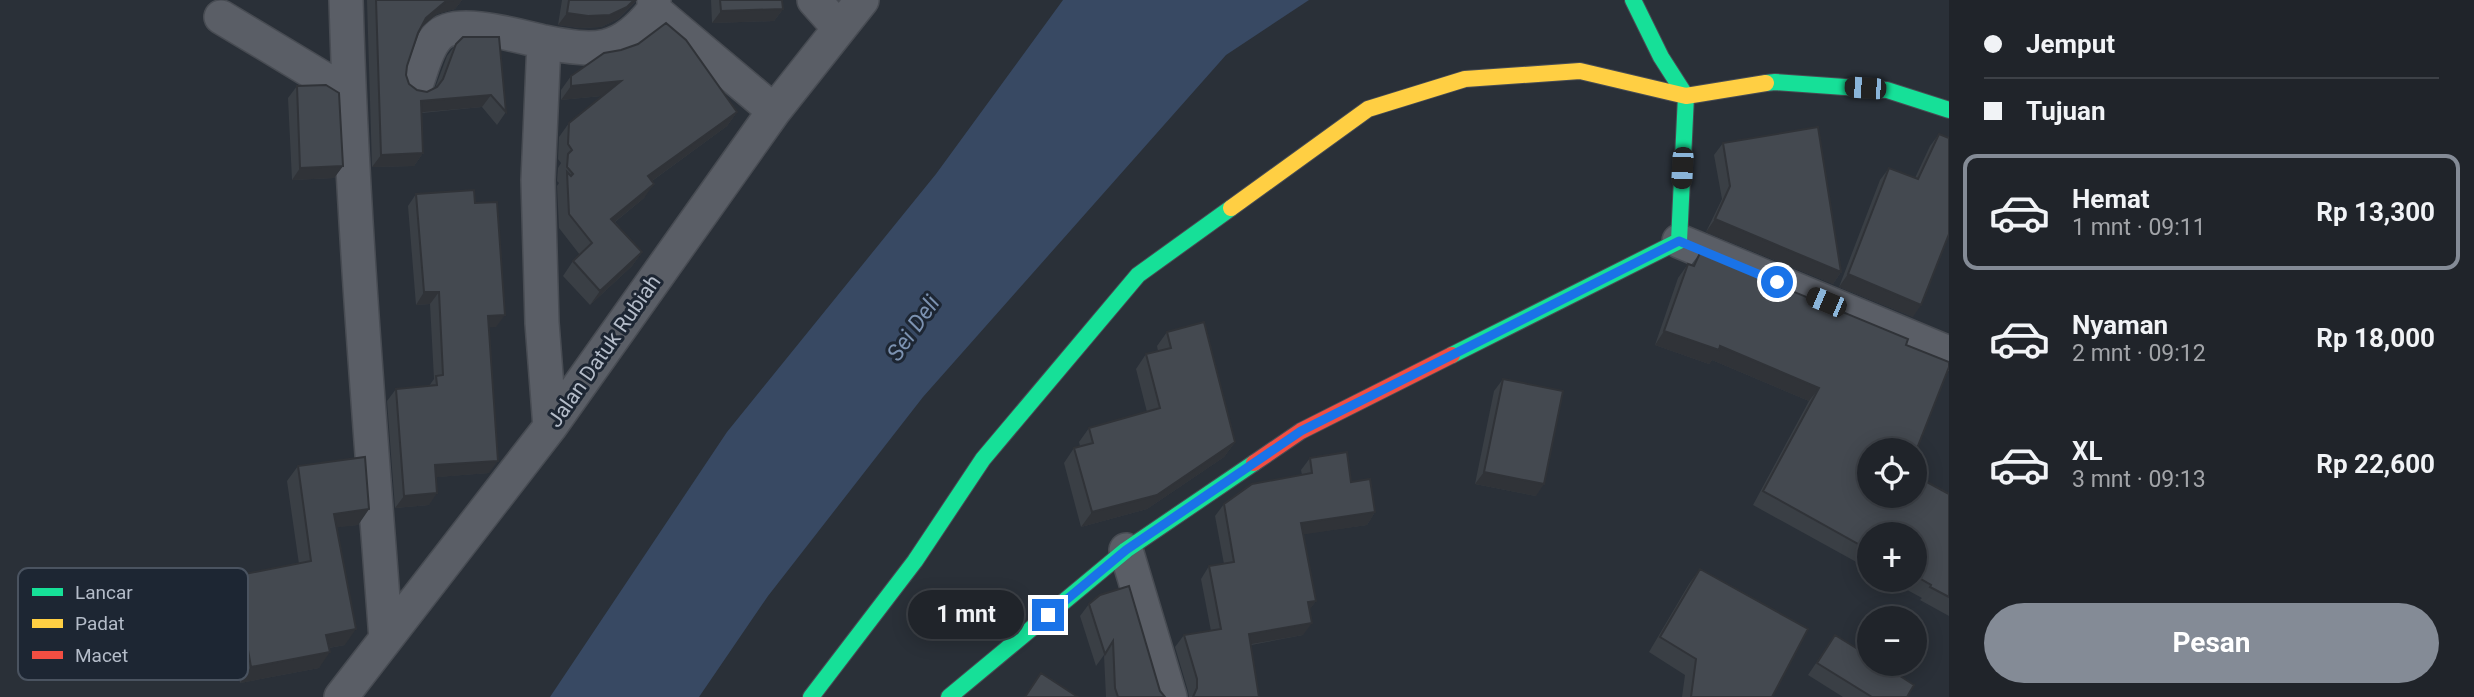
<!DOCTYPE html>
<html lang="id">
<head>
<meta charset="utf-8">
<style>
	:root { --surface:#20242a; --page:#2d3036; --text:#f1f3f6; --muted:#a2a4a8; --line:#3d4147; --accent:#848b96 }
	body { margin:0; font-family:Roboto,sans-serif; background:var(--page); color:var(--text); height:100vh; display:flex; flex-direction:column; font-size:26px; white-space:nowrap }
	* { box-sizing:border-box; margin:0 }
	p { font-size:23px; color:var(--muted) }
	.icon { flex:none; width:38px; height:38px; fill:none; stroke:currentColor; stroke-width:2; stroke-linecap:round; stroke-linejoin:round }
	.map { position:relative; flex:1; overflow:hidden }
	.drawer { display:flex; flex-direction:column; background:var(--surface); width:525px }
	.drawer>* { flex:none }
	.hud { display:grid; align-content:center; height:154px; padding:0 35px; background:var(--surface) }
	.controls { position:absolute; left:1857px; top:438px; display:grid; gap:14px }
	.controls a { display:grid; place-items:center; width:70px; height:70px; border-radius:50%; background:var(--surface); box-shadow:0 4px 18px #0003,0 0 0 2px var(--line); font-size:35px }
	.end { position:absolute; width:32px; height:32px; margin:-16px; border:9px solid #1a73e8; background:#fff; box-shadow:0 0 0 4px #fff }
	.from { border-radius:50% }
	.bubble { position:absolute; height:49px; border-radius:24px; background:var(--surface); box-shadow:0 4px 18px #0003,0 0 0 2px var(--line); font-size:23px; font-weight:700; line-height:49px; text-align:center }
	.car { position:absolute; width:21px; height:42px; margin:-21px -10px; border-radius:9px; box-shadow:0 0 5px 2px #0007; background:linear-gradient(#222 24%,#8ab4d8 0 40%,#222 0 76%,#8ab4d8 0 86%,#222 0) }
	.hud b { display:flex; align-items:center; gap:24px; height:66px; font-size:26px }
	.hud b+b { border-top:2px solid var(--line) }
	.hud i { width:18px; height:18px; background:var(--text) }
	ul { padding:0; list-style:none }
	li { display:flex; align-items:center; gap:21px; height:116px; margin:0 14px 10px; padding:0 21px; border:4px solid transparent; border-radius:14px }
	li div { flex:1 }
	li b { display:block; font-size:26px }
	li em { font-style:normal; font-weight:700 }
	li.current { border-color:var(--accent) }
	li>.icon { width:63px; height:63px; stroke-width:1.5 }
	.cta { display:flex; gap:14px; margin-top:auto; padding:14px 35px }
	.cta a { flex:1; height:80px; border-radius:42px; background:var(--accent); color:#fff; font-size:28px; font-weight:700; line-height:80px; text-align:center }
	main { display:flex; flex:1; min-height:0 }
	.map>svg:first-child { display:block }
	.water { fill:#384963 }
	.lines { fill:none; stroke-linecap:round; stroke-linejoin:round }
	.street-casing { stroke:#484c53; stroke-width:36 }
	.fast-casing { stroke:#484c53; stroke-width:18 }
	.slow-casing { stroke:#484c53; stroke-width:18 }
	.jam-casing { stroke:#484c53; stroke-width:18 }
	.street { stroke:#5a5e66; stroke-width:33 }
	.fast { stroke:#16e098; stroke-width:16 }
	.slow { stroke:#ffcf43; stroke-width:16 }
	.jam { stroke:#f24e42; stroke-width:16 }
	.wall { fill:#3a3f45 }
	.shaded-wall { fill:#303338 }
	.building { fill:#444950; stroke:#303338; stroke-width:2 }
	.route { stroke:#1a73e8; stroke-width:9 }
	.labels { text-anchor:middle; stroke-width:6; stroke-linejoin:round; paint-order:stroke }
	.street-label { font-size:21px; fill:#b4bcc9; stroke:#1d2633 }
	.water-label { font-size:23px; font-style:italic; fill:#7c92b1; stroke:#1d2633 }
	.key { fill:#1d2633; stroke:#4a5360; stroke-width:2 }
	.key-label { font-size:19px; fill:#b4bcc9 }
</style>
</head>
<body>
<main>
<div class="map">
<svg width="1949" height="697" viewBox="0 0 1949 697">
	<rect width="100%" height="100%" fill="#2a3038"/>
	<path class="water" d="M1063,0H1309L1226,55L923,397L768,596L699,697H550L727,432L936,174Z"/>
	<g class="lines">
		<defs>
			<path id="street" d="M346,0C352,213 370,426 386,639
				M814,0L839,28
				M654,10L774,111
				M221,17L349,94
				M544,42C595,52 620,54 654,10V0
				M416,85C422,70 426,48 438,36C456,17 521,37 544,42L538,180L542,323L550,427
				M1679,241L1949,353
				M1126,550L1170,697
				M341,697L550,427L774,111L862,0"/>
			<path id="fast" d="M1766,83L1775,82L1887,90L1949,110
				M1452,355L1679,241L1686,96L1661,57L1633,0
				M811,697L915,561L983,459L1138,275L1231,208
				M949,697L1126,550L1254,463"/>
			<path id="slow" d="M1231,208L1368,109L1465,79L1580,71L1686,96L1766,83"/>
			<path id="jam" d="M1254,463L1301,431L1452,355"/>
		</defs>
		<use href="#street" class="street-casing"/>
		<use href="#fast" class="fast-casing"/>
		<use href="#slow" class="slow-casing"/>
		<use href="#jam" class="jam-casing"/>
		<use href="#street" class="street"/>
		<use href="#fast" class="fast"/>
		<use href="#slow" class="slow"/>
		<use href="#jam" class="jam"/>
	</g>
	<path class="wall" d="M367,0H462L455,9L437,14L421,28L407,66L406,75L409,84L417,90L427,92L435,88L447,56L456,44L506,112L497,125L482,107L422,113L423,153L414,166L372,167Z
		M562,0H637L618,19L601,27L579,28L558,25Z
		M711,0H782L783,9L774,21L712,23Z
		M571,76L737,112L727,126L652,181L644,198L615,222L642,252L632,266L590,305L563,276L573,261L580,255L559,228L557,186L559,183L557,181L558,168L561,163L558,159L559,137L569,123L602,96L561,100V90Z
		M297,86L343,166L334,178L292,180L288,98Z
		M1939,134L1913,317L1839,287L1880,180L1889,168L1915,178L1930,146Z
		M1723,143L1841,272L1833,284L1706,232L1722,199L1714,155Z
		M416,194L475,203L496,327H489V473L436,477L429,505L395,508L387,401L396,389L429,386L434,379L430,304L416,305L408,206Z
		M1700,253L1869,450L1949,494V616L1920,600L1922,598L1887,579H1914V534H1869V569L1753,505L1809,401L1712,360L1709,364L1655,345L1678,278L1688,264L1691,265Z
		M1167,332L1235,442L1224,457L1147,509L1081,527L1064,463L1074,448L1080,446L1079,442L1089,428L1147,412L1136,369L1146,354L1158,351L1157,346Z
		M1503,379L1536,496L1475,484L1494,391Z
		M1310,458L1351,482L1375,512L1367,525L1303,534L1316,601L1309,610L1303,635L1251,645L1259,697H1189L1188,691L1175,647L1184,635L1211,631L1201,579L1209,566L1224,564L1215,516L1224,504L1302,475L1301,470Z
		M298,466L369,509L358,525L336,527L345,645L329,648L319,668L240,683L224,592L235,576L299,564L287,481Z
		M1700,569L1772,697H1682L1685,675L1649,652L1689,584Z
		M1089,604L1160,691L1165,697H1106L1104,655L1096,666L1080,616Z
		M1835,635L1907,697H1843L1808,675Z"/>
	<path class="shaded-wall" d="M453,0H462L455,9L437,14L417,31L426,18L445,2Z
		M634,0H637L618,19L601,27L579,28L558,25L567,13Z
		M783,9L774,21L712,23L721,11Z
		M621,81L611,95L561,100L571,86Z
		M491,95L482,107L413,113L421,101Z
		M737,112L727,126L638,191L648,176Z
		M423,153L414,166L372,167L381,155Z
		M343,166L334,178L292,180L300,168Z
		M654,184L644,198L601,233L611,219Z
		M1715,219L1841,272L1833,284L1706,232Z
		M642,252L632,266L590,305L600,291Z
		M1848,274L1921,305L1913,317L1839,287Z
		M424,292H439L430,304L416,305Z
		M505,315L496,327L479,328L488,316Z
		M1664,331L1720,346L1819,388L1809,401L1712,360L1709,364L1655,345Z
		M1235,442L1224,457L1147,509L1081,527L1092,512Z
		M498,461L489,473L426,478L435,465Z
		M1484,472L1544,484L1536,496L1475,484Z
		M437,493L429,505L395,508L404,496Z
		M369,509L358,525L323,529L334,514Z
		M1375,512L1367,525L1293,536L1301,523Z
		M1316,601L1307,613L1308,602Z
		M1312,623L1303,635L1240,646L1249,634Z
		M356,629L345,645L316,650L326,635Z
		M330,652L319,668L240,683L251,667Z"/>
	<path class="building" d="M376,0H453L445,2L426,18L418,33L407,66L406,75L409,84L417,90L427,92L437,87L443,79L456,44L463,37H499L506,112L491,95L421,101L423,153L381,155Z
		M569,0H634L627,7L610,15L588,16L567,13Z
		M720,0H782L783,9L721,11Z
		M666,23L686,40L737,112L648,176L654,184L611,219L642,252L600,291L573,261L592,243L569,214L567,172L571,176L573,174L567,167L568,154L572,150L568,144L569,123L621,81L571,86V76L604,53L621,50L638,44Z
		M326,85L339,93L343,166L300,168L297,86Z
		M1818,127L1841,272L1715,219L1730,186L1723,143Z
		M1939,134L1949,138V234L1921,305L1848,274L1889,168L1918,179Z
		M474,190L475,203L497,202L505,315L488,316L498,461L435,465L437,493L404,496L396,389L437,385L436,376L443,375L439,292H424L416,194Z
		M1700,253L1908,339L1906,345L1949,362V367L1914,456V450H1869V495H1914V475L1949,494V597L1930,587L1931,585L1914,575V534H1869V550L1763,491L1819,388L1720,346L1719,350L1664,331L1688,264L1694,266Z
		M1204,322L1235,442L1157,495L1092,512L1074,448L1093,443L1089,428L1160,408L1146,354L1171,348L1167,332Z
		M1503,379L1563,391L1544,484L1484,472Z
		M1347,452L1351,482L1370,479L1375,512L1301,523L1316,601L1308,602L1312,623L1249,634L1259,697H1193L1197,688V679L1184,635L1221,629L1209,566L1234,562L1224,504L1252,484L1312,473L1310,458Z
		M365,457L369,509L334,514L356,629L326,635L330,652L251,667L235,576L311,561L298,466Z
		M1700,569L1808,629L1772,697H1691L1696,659L1660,637Z
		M1129,586L1160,691L1165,697H1118L1115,688L1113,641L1105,654L1089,604L1100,595Z
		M1835,635L1869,656V663H1880L1914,685L1907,697H1872L1817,663Z
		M1041,673L1078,697H1025Z"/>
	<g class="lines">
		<path class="route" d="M1048,615L1126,550L1301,431L1679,241L1777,282"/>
	</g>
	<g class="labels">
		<g class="street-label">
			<text transform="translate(604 351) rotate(-55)" y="7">Jalan Datuk Rubiah</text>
		</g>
		<g class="water-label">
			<text transform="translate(913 328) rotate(-55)" y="8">Sei Deli</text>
		</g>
	</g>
	<rect x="18" y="568" width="230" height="112" rx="10" class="key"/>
	<rect x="32" y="588" width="31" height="8" fill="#16e098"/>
	<rect x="32" y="619" width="31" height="9" fill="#ffcf43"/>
	<rect x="32" y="651" width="31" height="8" fill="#f24e42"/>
	<g class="key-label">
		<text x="75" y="599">Lancar</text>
		<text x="75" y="630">Padat</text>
		<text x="75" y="662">Macet</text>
	</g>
</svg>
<div class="controls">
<a><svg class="icon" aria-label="locate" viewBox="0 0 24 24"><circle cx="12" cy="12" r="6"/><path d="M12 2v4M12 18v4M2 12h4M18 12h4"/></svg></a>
<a>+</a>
<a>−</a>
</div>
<i class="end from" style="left:1777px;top:282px"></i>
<i class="end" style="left:1048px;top:615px"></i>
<div class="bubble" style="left:908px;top:590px;width:116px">1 mnt</div>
<i class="car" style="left:1865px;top:88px;rotate:274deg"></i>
<i class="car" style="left:1682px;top:168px;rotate:183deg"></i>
<i class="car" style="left:1826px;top:302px;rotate:293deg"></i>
</div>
<section class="drawer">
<div class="hud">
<b><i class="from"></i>Jemput</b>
<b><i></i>Tujuan</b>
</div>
<ul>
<li class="current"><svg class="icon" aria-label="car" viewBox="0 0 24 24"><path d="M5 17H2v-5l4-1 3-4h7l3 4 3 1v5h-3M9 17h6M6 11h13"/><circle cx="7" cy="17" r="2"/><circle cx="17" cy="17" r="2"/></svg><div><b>Hemat</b><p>1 mnt · 09:11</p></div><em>Rp 13,300</em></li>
<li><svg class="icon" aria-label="car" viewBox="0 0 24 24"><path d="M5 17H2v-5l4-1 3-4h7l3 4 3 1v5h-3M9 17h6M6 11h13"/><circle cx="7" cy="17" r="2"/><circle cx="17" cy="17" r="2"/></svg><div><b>Nyaman</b><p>2 mnt · 09:12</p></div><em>Rp 18,000</em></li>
<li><svg class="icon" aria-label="car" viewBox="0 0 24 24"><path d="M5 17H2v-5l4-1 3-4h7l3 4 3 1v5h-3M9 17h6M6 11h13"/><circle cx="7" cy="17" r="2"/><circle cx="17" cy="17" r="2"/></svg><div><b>XL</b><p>3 mnt · 09:13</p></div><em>Rp 22,600</em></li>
</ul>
<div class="cta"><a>Pesan</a></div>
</section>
</main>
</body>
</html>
